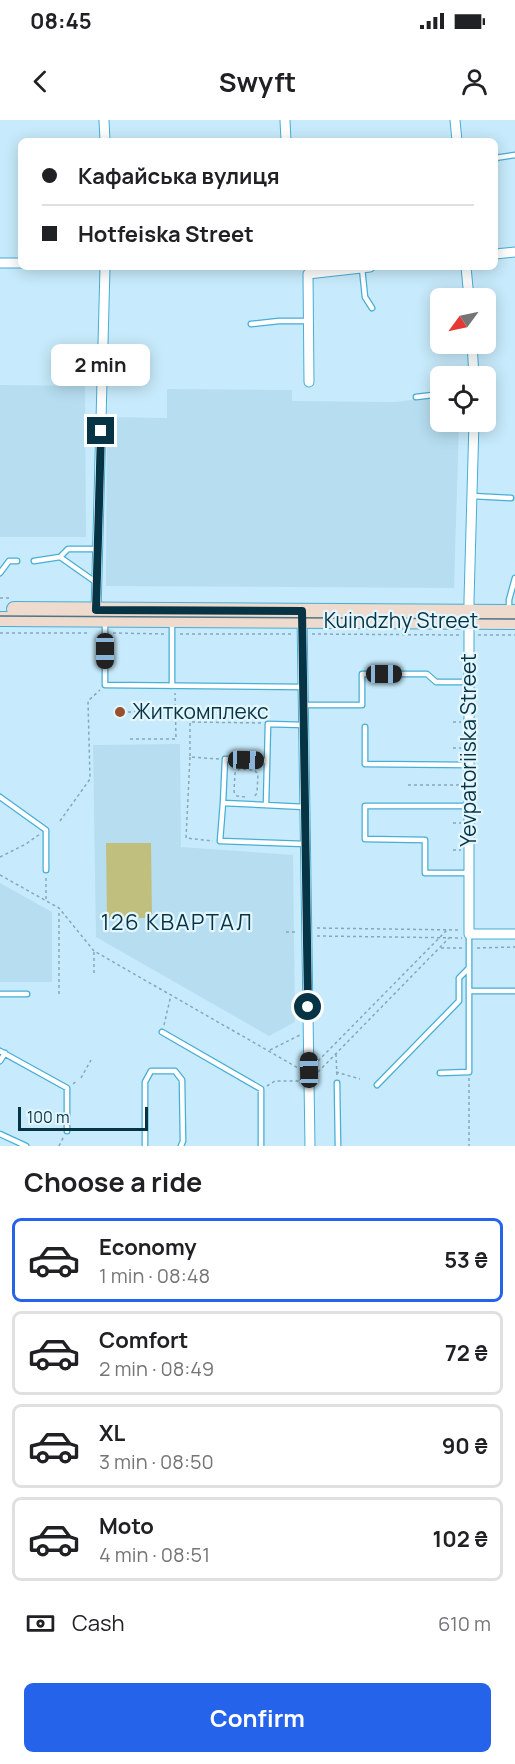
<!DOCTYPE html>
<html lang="en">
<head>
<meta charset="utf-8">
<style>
	:root { --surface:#fff; --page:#f6f6f6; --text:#202124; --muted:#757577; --line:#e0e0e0; --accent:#2563eb }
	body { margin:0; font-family:Manrope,sans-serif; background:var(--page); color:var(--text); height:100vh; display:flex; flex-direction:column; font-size:22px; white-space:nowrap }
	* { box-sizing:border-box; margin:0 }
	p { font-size:20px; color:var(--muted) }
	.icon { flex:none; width:33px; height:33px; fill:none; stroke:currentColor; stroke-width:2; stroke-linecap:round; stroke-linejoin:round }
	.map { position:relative; height:1026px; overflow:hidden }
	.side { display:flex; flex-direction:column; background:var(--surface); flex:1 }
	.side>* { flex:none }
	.banner { position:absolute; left:18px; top:18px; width:480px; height:132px; border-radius:9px; box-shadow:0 3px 15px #0003; display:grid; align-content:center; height:132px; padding:0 24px; background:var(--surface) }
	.needle { width:39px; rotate:237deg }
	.tools { position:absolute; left:430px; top:168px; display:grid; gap:12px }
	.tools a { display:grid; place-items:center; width:66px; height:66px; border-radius:9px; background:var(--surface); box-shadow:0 3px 15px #0003; font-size:30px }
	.scale { position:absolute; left:18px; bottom:15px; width:130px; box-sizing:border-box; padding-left:6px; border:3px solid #063444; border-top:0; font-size:16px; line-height:21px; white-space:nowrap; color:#063444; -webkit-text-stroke:4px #e3f5fe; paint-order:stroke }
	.end { position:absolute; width:27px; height:27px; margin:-14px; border:8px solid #063444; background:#fff; box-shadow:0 0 0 3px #fff }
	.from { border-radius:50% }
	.bubble { position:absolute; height:42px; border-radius:9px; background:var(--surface); box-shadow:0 3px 15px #0003; font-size:20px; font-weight:700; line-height:42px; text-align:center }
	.car { position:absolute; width:18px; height:36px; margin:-18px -9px; border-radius:8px; box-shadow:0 0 4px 2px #0007; background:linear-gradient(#222 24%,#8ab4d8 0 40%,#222 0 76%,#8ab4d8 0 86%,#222 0) }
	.banner b { display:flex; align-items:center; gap:21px; height:57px; font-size:22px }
	.banner b+b { border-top:2px solid var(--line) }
	.banner i { width:15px; height:15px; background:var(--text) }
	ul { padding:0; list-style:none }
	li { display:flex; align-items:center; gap:18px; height:84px; margin:0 12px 9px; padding:0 12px; border:3px solid var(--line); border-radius:9px }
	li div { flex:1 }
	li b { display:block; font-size:22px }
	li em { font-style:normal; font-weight:700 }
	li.current { border-color:var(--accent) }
	li>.icon { width:54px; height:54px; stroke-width:1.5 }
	h2 { padding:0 24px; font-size:27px; line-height:72px }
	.pay { display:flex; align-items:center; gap:15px; height:66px; padding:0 24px; font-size:22px }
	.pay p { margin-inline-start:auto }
	.action { display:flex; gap:12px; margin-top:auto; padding:12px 24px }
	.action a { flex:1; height:69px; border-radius:9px; background:var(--accent); color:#fff; font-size:24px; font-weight:700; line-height:69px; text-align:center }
	.status { display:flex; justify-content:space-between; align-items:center; height:42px; padding:0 30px; background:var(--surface); direction:ltr }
	.status svg { height:16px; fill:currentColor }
	header { display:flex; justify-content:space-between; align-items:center; height:78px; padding:0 24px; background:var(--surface); font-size:27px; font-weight:700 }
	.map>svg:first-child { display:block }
	.built { fill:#b6def0 }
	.green { fill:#c0bf7d }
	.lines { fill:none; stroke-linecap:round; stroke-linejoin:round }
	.service-casing { stroke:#47aed6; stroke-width:7 }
	.minor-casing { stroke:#47aed6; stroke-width:11 }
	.secondary-casing { stroke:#47aed6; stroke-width:16 }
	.path { stroke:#82a9ba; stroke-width:1.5; stroke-dasharray:3 3; stroke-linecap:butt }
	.service { stroke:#fff; stroke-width:4.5 }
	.minor { stroke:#fff; stroke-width:9 }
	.secondary { stroke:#efdace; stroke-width:14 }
	.tram { stroke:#4c7686; stroke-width:1.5 }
	.route { stroke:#063444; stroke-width:8 }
	.poi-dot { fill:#98512b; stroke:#e3f5fe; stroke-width:2 }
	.labels { text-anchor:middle; stroke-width:4.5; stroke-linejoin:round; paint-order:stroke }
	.street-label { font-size:21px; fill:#063444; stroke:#e3f5fe }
	.poi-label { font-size:21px; fill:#063444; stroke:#e3f5fe; text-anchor:start }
	.neighbourhood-label { font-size:22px; letter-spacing:1.5px; fill:#063444; stroke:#e3f5fe }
</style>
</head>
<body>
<div class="status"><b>08:45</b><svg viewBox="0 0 49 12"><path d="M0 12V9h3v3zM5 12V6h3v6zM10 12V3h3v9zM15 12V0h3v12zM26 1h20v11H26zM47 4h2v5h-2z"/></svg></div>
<header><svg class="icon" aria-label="back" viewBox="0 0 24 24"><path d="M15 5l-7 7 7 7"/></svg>Swyft<svg class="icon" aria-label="person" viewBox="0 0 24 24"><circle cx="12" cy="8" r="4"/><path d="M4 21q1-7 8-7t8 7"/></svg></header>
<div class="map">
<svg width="515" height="1026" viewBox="0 0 515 1026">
	<rect width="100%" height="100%" fill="#c7ebfc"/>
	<path class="built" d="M0,265L85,266L86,417H0Z
		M167,269L292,270V281L395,282L441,276V302H459L454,468L106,466L107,297L167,298Z
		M180,624L181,727L293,735L295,902L269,916L96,817L93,625Z
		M0,763L52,792V862H0Z"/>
	<path class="green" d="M106,723H151L152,798H107Z"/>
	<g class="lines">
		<defs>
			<path id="service" d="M495,38L515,35
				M362,148L365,177L372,188
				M251,204L279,201H308
				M416,277L441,274
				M472,376L511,378
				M60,437L97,463
				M34,441L60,437L68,429H99
				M0,453L9,441H17
				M509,491V480L515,458
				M105,503V565L304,567
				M172,566V502
				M304,585H362V554H427L436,562H468
				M365,607V644L469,645
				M267,641L225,639L223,683L305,687
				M0,677L46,710V750
				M223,683L220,721L305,724
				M266,685L268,604L304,605
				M469,753H425V720L365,719V686H469
				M469,871H515
				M0,874H27
				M162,912L261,969V1026
				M0,931L67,968V1011
				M0,941L5,933
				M440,953L469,952V814
				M337,963L338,1026
				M377,965L459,881V858L469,848
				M0,1014L26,1026
				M145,1026V962L151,951H175L182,960L183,1021L181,1026"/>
			<path id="minor" d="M104,0L105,21
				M285,0L286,21
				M455,0L457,21
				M495,134L515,132
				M0,143H21
				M466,147L469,178
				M308,154L309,262
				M308,154L370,147
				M472,224L474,256
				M474,302L469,480V814H515
				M96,492L105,147
				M302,497L310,1026"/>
			<path id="secondary" d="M14,489L515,492
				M0,499L515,502"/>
		</defs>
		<use href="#service" class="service-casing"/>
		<use href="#minor" class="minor-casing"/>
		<use href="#secondary" class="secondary-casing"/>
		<path class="path" d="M0,478H11
			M0,513H87
			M113,513L166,514
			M180,514H292
			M312,514L459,515
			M478,515H515
			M128,592H139
			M453,602H461
			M130,619H176L175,573
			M453,628H461
			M190,637L186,718L213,721
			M219,639L190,637V602L261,603
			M408,665H461
			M245,677L237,676L234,672L235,653L239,649L254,650L258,654L257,673L254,677
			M60,701L90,659L88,581L100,570
			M453,703H461
			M453,730H461
			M0,737L26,724L40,714
			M0,755L59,788L94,831L300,949
			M46,779V757
			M317,808L459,810
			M286,812H297
			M317,816L462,818
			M441,828H463
			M477,828L515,827
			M94,832V856
			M59,874V790
			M164,905L171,875
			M270,930L300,915
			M336,934L337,957
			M318,941L447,810
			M318,952L450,817
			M336,952L360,959
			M81,958L91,940
			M469,958V1026
			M73,964L77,961
			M267,966L275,961H300
			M59,1026L64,1016"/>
		<use href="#service" class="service"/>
		<use href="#minor" class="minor"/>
		<use href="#secondary" class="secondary"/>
		<path class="tram" d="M0,496L515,499"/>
	</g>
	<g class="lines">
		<path class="route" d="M101,311L96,490L302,491L308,887"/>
	</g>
	<circle class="poi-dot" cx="120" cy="592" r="6"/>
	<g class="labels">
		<g class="street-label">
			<text x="401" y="508">Kuindzhy Street</text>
			<text transform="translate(469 630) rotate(-90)" y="7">Yevpatoriiska Street</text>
		</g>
		<g class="poi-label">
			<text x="132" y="599">Житкомплекс</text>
		</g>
		<g class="neighbourhood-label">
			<text x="177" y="810">126 КВАРТАЛ</text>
		</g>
	</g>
</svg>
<div class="tools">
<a><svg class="needle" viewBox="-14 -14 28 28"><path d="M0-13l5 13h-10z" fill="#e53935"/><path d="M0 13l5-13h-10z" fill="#757577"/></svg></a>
<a><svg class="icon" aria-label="locate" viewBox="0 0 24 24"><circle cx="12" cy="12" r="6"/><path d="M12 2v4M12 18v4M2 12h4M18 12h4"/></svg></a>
</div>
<div class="scale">100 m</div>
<i class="end from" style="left:308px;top:887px"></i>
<i class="end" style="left:101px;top:311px"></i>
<div class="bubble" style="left:51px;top:224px;width:99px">2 min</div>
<i class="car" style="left:105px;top:531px;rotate:180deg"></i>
<i class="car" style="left:384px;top:554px;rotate:90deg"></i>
<i class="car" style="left:246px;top:640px;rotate:92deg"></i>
<i class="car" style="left:309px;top:950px;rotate:359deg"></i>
<div class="banner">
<b><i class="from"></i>Кафайська вулиця</b>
<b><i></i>Hotfeiska Street</b>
</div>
</div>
<section class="side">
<h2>Choose a ride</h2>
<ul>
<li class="current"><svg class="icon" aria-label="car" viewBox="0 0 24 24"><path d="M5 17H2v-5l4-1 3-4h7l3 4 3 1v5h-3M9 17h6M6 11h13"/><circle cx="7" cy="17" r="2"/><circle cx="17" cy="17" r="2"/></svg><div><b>Economy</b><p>1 min · 08:48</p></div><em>53 ₴</em></li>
<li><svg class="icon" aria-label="car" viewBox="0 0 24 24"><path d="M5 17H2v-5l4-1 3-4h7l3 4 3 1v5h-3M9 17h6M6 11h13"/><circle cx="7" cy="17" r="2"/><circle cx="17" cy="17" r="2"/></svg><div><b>Comfort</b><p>2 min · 08:49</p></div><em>72 ₴</em></li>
<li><svg class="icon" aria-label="car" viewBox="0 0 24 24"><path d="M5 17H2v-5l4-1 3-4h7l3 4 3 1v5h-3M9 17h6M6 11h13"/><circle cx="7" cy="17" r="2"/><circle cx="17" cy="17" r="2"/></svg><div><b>XL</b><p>3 min · 08:50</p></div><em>90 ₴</em></li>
<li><svg class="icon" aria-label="car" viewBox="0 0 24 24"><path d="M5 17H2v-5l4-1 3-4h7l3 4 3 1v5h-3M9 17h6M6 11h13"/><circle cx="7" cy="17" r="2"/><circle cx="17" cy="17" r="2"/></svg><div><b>Moto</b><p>4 min · 08:51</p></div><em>102 ₴</em></li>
</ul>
<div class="pay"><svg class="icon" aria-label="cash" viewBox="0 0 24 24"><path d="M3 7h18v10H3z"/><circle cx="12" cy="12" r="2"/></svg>Cash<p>610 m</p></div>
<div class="action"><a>Confirm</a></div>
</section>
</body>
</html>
